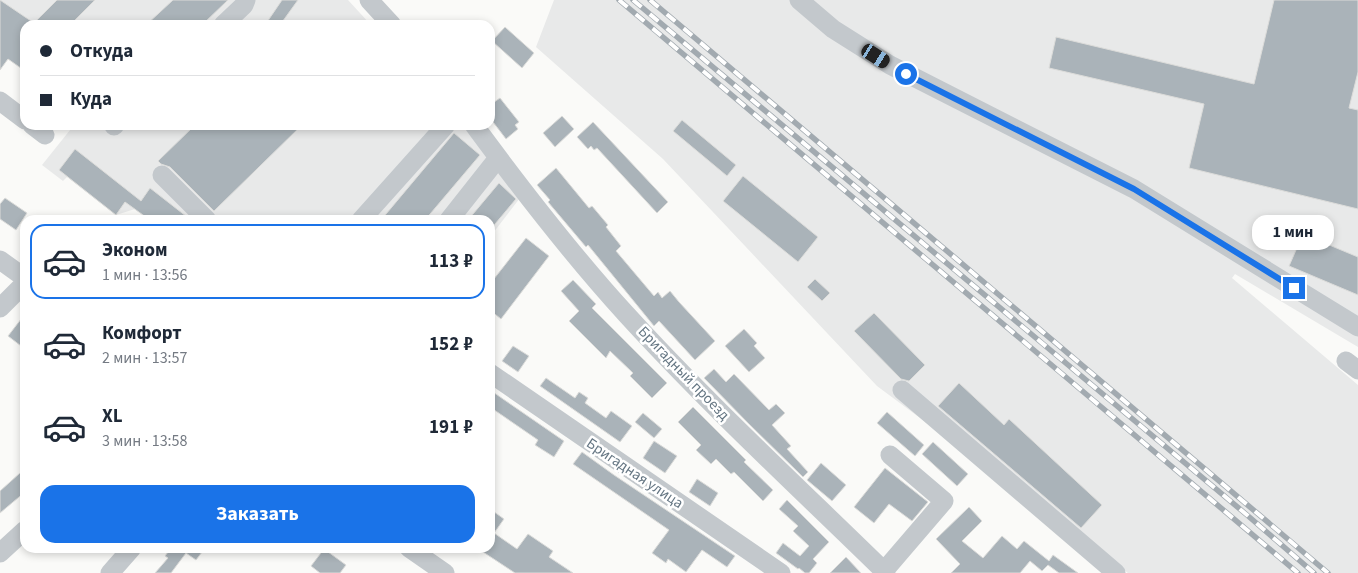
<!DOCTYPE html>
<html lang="ru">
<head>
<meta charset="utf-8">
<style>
	:root { --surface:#fff; --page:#f6f6f7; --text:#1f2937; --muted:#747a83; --line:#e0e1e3; --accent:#1a73e8 }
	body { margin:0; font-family:"Source Sans 3",sans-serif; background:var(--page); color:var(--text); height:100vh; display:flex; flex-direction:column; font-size:19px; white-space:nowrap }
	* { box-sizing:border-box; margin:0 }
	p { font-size:16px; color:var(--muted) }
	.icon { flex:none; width:28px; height:28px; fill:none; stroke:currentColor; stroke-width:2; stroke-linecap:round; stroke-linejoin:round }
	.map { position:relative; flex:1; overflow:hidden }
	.details { position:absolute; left:20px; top:215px; width:475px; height:338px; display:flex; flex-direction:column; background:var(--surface); border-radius:15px; box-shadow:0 2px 8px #0003 }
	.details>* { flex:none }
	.hud { position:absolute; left:20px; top:20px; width:475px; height:110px; border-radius:15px; box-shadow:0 2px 8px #0003; display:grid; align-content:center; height:110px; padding:0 20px; background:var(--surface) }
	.end { position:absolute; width:22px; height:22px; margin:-11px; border:6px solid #1a73e8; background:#fff; box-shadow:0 0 0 2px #fff }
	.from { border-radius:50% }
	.bubble { position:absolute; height:35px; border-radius:15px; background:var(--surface); box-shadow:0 2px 8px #0003; font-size:16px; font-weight:700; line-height:35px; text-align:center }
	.car { position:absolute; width:15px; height:30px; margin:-15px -8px; border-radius:6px; box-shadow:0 0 4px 1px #0007; background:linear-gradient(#222 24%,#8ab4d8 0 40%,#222 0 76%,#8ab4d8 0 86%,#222 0) }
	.hud b { display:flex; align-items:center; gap:18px; height:48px; font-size:19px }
	.hud b+b { border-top:1px solid var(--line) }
	.hud i { width:12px; height:12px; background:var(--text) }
	ul { padding:9px 0 0; list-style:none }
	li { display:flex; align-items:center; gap:15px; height:75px; margin:0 10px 8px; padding:0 10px; border:2px solid transparent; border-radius:15px }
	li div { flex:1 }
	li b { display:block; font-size:19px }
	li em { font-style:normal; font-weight:700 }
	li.active { border-color:var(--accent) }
	li>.icon { width:45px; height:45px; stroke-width:1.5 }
	.primary-button { display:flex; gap:10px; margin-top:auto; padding:10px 20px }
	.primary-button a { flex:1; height:58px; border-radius:15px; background:var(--accent); color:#fff; font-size:20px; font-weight:700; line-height:58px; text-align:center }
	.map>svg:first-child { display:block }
	.built { fill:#e8e9e9 }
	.building { fill:#aab3b9; stroke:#dcdcda }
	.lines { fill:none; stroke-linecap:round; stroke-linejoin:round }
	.minor { stroke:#c3c8cc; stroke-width:19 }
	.rail-casing { stroke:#a2aab0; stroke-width:5.5 }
	.rail { stroke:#fff; stroke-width:4; stroke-dasharray:11; stroke-linecap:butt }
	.route { stroke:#1a73e8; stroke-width:6 }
	.labels { text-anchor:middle; stroke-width:5; stroke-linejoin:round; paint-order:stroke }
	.street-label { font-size:15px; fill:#657683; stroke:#fff }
</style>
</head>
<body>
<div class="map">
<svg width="1358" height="573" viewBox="0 0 1358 573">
	<rect width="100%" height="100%" fill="#fafaf8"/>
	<path class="built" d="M0,0H348L371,25H25Z
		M554,0H1358V347L1235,274L1232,278L1358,385V573H1128L877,386L663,159L536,47Z
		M74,125H462L520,198L490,237V220H150L135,209L116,215L67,177L63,181L42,165Z"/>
	<path class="building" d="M0,0L34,23L57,0H95L70,25H25V71L8,59L0,70Z
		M173,0H228L202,25H146Z
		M282,0H298L280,25H265Z
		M1274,0H1358V72L1349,108L1358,110V209L1189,168L1204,104L1049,68L1056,37L1254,84Z
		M505,27L534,53L522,68L492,41Z
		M500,98L519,122L515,125L518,129L506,139L490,118V105Z
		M562,116L574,129L555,147L543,133Z
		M682,120L736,165L727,176L673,131Z
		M593,122L668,202L657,213L597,148L594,150L591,146L588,149L577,137Z
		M195,125H302L214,211L170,167L161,164L158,161Z
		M454,133L480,155L425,220H381Z
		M75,149L141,201L150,188L191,220H150L125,202L116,215L59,170Z
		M556,168L589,208L592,206L608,225L606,227L621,246L616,251L654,296L658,292L662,298L670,291L679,302L715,341L695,360L659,321L654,326L588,245L586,247L548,202L550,200L537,185Z
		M743,176L818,237L798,262L723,201Z
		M499,183L516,199L490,230V220H468Z
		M5,198L27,213L16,230L0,219V204Z
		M1303,234L1358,257V295L1289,266Z
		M526,238L549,256L501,319L490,310V284Z
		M815,279L830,293L822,301L807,287Z
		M573,280L596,304L592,308L667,383L652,398L630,376L633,373L610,351L606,358L569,321L579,311L561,291Z
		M874,313L925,365L909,381L901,379L854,331Z
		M25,314V349L8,336Z
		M744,329L757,343L754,346L765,358L749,372L725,346Z
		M513,346L529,356L518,372L502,361Z
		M714,369L726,382L734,374L769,410L776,404L785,413L772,425L791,446L787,449L808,472L803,477L749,424L704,378Z
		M546,378L575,398L579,392L588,398L585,403L606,418L611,411L632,426L620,442L540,386Z
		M959,383L1004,425L1009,419L1102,505L1081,528L938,406Z
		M490,390L564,441L554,457L535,445L538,440L490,407Z
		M693,407L746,460L744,462L773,490L763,501L734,472L731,474L716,459L711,464L696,450L701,445L678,422Z
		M887,412L924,445L915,456L877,423Z
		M643,413L662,429L654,438L635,422Z
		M654,441L677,456L665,473L643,458Z
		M933,442L968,474L957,486L922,454Z
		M582,452L614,475L735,556L727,567L702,550L686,572L668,559L666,563L652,553L669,530L573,464Z
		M821,463L846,485L832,501L807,480Z
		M885,468L928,502L912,521L889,504L874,523L854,507Z
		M20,473L25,478V492L0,513V491Z
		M697,479L718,493L710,506L689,492Z
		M787,500L829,542L813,559L817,563L809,573H805L799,568L798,569L776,553L783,543L800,556L809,546L793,531L798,526L779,509Z
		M969,507L982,521L962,541L983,558L1002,536L1017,549L1024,541L1049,561L1053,555L1078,573H1059L1048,565L1042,571L1030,561L1020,573H951L960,564L936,539Z
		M490,509L504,519L494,533L517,549L528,534L553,551L549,557L573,573H515L477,548H490Z
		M171,548H205L196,560L186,553L171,573H155L168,558L165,556Z
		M324,549L346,565L340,573H320L311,566Z
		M846,557L861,573H830Z"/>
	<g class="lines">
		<path class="minor" d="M369,0L392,25
			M799,0L833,29L890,65L1134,189L1358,327
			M223,25L244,5L246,0
			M0,101L25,120
			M32,125L45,135
			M474,125C522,190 571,254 626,314C708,404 798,487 886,573
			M114,126L115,125
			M162,175L207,220
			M361,220L446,125
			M449,220L498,158
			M0,260L25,278
			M0,308L25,283
			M1346,361L1358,370
			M490,373L781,573
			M902,390L1116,573
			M409,548L445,573
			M0,553L25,530
			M884,571L944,501L890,455
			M110,573L132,548"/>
		<defs>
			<path id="rail" d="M619,0L1298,573
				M633,0L1247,515L1314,573
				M650,0L1328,573"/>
		</defs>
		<use href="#rail" class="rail-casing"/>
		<use href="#rail" class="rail"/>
	</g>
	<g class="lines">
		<path class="route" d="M906,74L1134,189L1294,288"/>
	</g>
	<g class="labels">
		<g class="street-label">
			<text transform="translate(684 373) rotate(46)" y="5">Бригадный проезд</text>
			<text transform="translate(635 473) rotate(34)" y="5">Бригадная улица</text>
		</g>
	</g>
</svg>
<i class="end from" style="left:906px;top:74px"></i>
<i class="end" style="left:1294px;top:288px"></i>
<div class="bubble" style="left:1252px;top:215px;width:82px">1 мин</div>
<i class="car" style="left:876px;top:56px;rotate:123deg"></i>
<div class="hud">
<b><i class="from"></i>Откуда</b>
<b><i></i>Куда</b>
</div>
<section class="details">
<ul>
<li class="active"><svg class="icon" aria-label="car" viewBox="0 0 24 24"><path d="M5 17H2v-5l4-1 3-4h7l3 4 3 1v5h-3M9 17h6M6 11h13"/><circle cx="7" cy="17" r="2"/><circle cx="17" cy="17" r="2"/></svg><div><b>Эконом</b><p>1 мин · 13:56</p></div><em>113 ₽</em></li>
<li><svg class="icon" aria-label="car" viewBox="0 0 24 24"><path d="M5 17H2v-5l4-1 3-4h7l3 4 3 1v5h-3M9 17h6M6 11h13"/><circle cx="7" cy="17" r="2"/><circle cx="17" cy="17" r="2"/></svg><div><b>Комфорт</b><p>2 мин · 13:57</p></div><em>152 ₽</em></li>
<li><svg class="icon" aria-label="car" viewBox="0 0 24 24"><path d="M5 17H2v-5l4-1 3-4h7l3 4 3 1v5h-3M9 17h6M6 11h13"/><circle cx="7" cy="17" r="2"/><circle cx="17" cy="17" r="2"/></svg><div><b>XL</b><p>3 мин · 13:58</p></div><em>191 ₽</em></li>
</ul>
<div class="primary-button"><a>Заказать</a></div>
</section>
</div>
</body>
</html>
